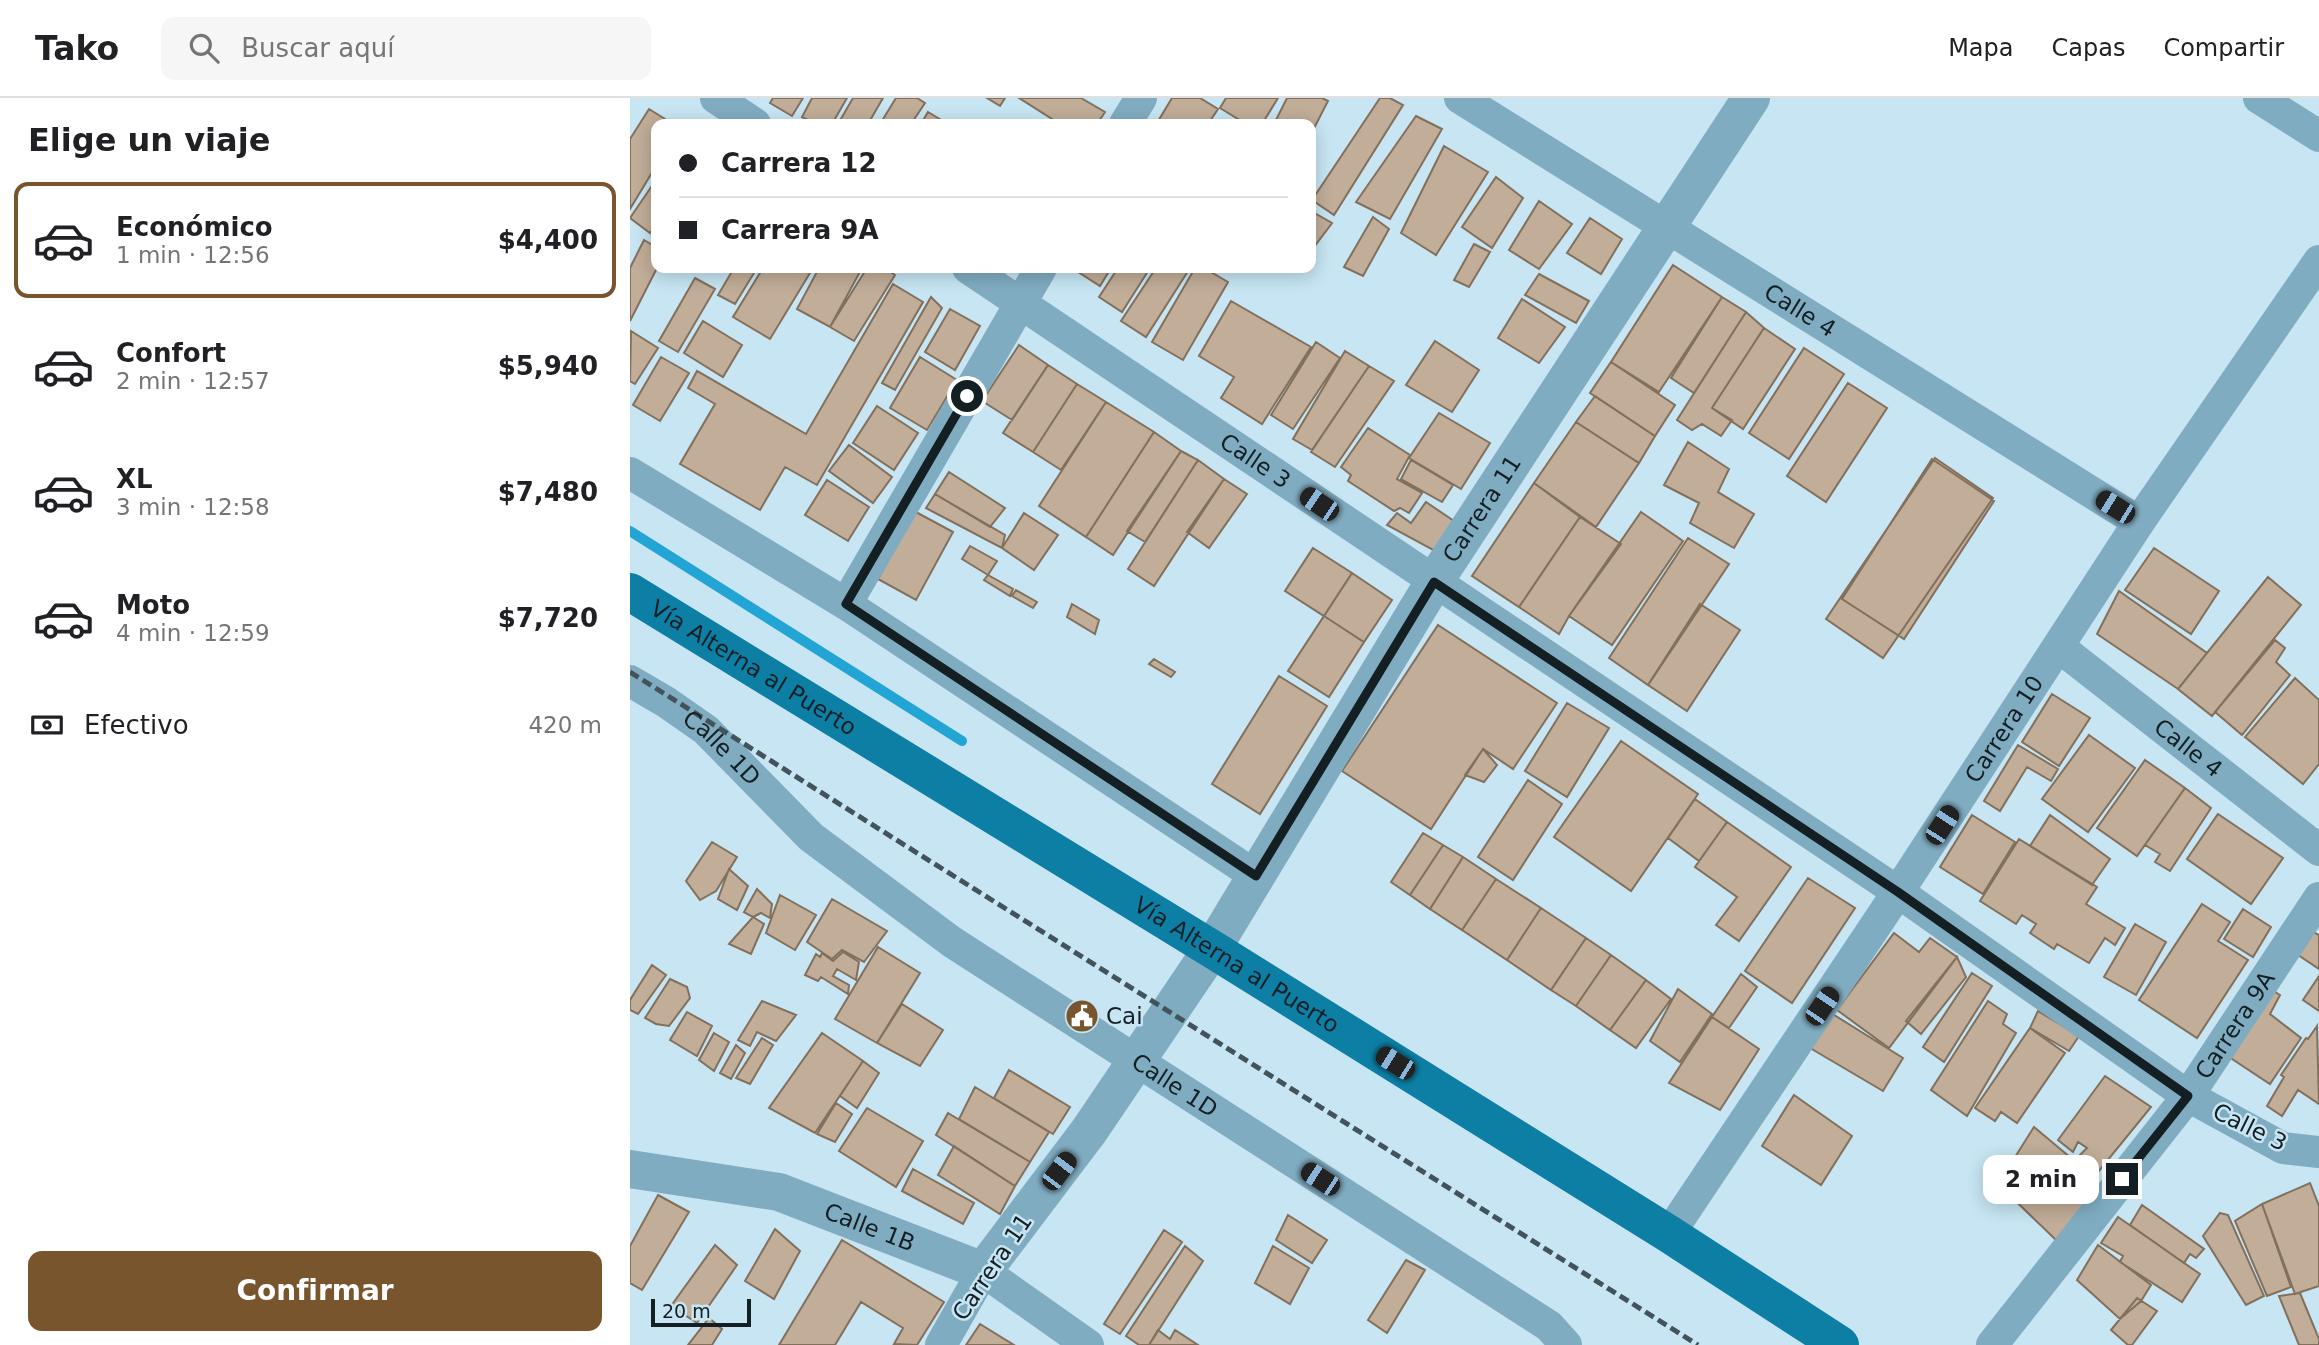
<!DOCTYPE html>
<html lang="es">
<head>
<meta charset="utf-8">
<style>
	:root { --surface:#fff; --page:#f6f6f6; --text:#202124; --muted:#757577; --line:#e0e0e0; --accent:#78552d }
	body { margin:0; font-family:"DejaVu Sans",sans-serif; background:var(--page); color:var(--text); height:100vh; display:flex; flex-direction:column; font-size:26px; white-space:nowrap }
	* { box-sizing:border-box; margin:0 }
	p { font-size:23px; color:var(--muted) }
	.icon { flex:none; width:38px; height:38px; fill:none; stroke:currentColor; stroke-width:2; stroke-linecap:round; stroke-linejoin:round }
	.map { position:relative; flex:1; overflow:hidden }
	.side { display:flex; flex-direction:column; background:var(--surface); width:630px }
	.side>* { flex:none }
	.guide { position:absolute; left:21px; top:21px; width:665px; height:154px; border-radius:14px; box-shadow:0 4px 18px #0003; display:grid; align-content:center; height:154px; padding:0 28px; background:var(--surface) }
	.scale { position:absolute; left:21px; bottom:18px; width:100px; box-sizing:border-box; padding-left:7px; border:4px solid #141f24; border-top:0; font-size:19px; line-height:24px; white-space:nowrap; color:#141f24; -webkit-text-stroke:5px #c7e5f3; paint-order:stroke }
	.end { position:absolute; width:32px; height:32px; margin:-16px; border:9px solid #141f24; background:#fff; box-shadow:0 0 0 4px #fff }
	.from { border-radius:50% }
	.bubble { position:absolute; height:49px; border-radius:14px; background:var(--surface); box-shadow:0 4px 18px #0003; font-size:23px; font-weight:800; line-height:49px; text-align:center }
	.car { position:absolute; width:21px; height:42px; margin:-21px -10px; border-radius:9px; box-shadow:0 0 5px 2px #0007; background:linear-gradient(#222 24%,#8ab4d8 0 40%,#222 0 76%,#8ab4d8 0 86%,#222 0) }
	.guide b { display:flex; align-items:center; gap:24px; height:66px; font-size:26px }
	.guide b+b { border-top:2px solid var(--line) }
	.guide i { width:18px; height:18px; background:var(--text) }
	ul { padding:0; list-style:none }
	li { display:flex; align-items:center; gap:21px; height:116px; margin:0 14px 10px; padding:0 14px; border:4px solid transparent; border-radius:14px }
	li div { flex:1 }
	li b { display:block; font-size:26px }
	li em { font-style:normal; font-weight:800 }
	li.active { border-color:var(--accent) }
	li>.icon { width:63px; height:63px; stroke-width:1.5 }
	h2 { padding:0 28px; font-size:32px; line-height:84px }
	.pay { display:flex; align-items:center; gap:18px; height:77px; padding:0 28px; font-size:26px }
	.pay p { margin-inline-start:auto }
	.action { display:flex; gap:14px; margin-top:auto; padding:14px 28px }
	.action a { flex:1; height:80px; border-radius:14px; background:var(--accent); color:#fff; font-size:28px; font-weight:800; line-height:80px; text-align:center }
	header { display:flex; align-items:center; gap:42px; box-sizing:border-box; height:98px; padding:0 35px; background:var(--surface); border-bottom:2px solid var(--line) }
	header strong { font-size:33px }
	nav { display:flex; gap:38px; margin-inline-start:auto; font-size:24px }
	.search { width:490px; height:63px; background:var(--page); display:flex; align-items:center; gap:18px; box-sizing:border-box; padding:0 24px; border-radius:14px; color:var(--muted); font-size:26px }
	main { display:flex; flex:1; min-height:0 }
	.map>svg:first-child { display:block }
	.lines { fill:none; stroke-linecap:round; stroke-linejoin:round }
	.stream { stroke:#22a5d5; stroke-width:10 }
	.building { fill:#c1ad98; stroke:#82705c; stroke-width:2 }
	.minor { stroke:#80acc1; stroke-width:32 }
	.tertiary { stroke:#80acc1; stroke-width:38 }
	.primary { stroke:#0d7fa5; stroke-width:38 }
	.rail { stroke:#43535b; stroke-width:5; stroke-dasharray:10 5; stroke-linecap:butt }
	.route { stroke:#141f24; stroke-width:9 }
	.labels { text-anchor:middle; stroke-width:5; stroke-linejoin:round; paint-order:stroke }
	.street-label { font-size:23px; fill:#141f24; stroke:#c7e5f3 }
	.poi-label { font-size:23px; fill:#141f24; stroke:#c7e5f3; text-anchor:start }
</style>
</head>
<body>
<header>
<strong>Tako</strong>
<div class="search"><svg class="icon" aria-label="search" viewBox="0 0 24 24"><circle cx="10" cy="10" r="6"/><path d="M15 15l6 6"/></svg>Buscar aquí</div>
<nav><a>Mapa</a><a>Capas</a><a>Compartir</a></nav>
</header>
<main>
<section class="side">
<h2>Elige un viaje</h2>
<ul>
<li class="active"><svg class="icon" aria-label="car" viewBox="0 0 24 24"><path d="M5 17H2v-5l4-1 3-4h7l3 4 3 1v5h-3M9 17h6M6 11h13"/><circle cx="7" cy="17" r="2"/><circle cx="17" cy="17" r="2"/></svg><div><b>Económico</b><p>1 min · 12:56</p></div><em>$4,400</em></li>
<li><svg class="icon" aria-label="car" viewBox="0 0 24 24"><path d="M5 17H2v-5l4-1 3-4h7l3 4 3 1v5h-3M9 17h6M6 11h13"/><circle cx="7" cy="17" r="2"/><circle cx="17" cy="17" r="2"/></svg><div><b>Confort</b><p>2 min · 12:57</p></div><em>$5,940</em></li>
<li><svg class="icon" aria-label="car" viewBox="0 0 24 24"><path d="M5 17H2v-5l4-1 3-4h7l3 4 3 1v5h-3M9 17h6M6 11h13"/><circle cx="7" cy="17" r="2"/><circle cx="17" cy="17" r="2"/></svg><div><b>XL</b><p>3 min · 12:58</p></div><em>$7,480</em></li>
<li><svg class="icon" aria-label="car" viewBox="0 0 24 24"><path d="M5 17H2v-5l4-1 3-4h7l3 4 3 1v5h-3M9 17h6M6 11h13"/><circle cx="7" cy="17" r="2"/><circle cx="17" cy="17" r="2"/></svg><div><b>Moto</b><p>4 min · 12:59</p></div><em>$7,720</em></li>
</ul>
<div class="pay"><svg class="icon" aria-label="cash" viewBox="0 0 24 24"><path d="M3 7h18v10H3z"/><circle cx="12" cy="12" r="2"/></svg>Efectivo<p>420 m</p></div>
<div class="action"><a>Confirmar</a></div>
</section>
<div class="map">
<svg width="1689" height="1247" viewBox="0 0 1689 1247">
	<rect width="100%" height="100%" fill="#c7e5f3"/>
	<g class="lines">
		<path class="stream" d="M0,433L332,643"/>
	</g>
	<path class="building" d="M143,0H173L162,18L140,5Z
		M182,0H217L202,26H185L172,19Z
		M223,0H253L238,26H208Z
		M266,0H287L295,5L281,26H250Z
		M357,0H375L370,8Z
		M389,0H451L475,14L467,26H430Z
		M542,0H570L588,11L578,26H530L527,25Z
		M596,0H648L632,26H616L590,10Z
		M657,0H692L698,3L681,36V26H644Z
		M750,0H760L773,7L704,117L682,102Z
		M19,11L43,26H26V68L0,111V41Z
		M298,14L318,26H291Z
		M786,18L812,31L760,121L726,104Z
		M814,48L858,74L806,157L771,135Z
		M866,79L893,100L862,150L832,129Z
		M26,82V126L20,135L0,120Z
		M909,103L942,126L909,171L879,152Z
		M681,113L702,125L681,153Z
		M743,119L759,131L733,178L714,169Z
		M960,120L992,141L971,176L937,155Z
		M14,142L26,149L27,170L0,223V170Z
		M844,146L860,154L839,189L824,182Z
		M1043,167L1092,199L1029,294L981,264Z
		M104,170H127L105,206L88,197Z
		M133,170H183L140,241L103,219Z
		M189,170H232L200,229L167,211Z
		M237,170H254L265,177L224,243L200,229Z
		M442,170H481L470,188Z
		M488,170H520L492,214L469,199Z
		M526,170H560L516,239L491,223Z
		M565,170H574L598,184L553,262L522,244Z
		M909,176L959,203L946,225L895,197Z
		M65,180L85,191L48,254L29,243Z
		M263,186L293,204L187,387L155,369L130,412L50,366L85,306L58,290L67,273L176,336Z
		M301,199L312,210L265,292L252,285Z
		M1092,199L1116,214L1064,295L1041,280Z
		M892,201L935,229L909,265L868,240Z
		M601,203L681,249L632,326L591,300L604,279L569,258Z
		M320,211L350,228L325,272L295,254Z
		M1116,214L1134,230L1082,310L1102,322L1091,338L1072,326L1062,332L1047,322Z
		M73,223L112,247L93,279L54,255Z
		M1134,230L1165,251L1113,331L1082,310Z
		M1,233L28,250L5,286L0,283Z
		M805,243L849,272L822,314L776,287Z
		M686,244L710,260L663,331L641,317Z
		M389,247L418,267L382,322L352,303Z
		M1174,250L1214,276L1159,361L1119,335Z
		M715,253L739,268L682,352L663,341Z
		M31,259L59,275L30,323L3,307Z
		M290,259L327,282L297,332L260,310Z
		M981,264L1045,307L1025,338L960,295Z
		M418,267L447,286L403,354L373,335Z
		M739,268L764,283L705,369L681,354Z
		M1218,285L1257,310L1196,404L1157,378Z
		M447,286L476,304L431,372L403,354Z
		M965,298L1025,338L1009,365L946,324Z
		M476,304L524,334L456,439L409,408Z
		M247,308L288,335L264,372L223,345Z
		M809,315L860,345L831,391L779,360Z
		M946,324L1009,365L966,429L904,385Z
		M738,330L780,357L767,381L792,395L779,415L770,410L764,413L718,383L721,377L711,369Z
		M524,334L551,353L483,457L456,439Z
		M1058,344L1099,371L1088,394L1124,416L1104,450L1060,425L1069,405L1034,387Z
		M219,347L262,379L243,405L199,373Z
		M551,353L568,362L515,444L497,433Z
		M1305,360L1363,400L1253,560L1196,521Z
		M1302,361L1364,403L1274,541L1212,501Z
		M568,362L594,381L524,488L498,471Z
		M781,362L823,387L812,404L771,381Z
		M319,374L375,410L360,429L305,396Z
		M594,381L617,396L579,450L557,434Z
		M197,382L239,409L218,443L175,417Z
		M904,385L950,419L889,509L842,478Z
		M305,396L375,437L372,450L296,410Z
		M796,404L824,423L805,453L757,427L767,415L781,425Z
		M284,413L323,434L286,502L248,481Z
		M1011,414L1053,443L982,547L939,518Z
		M394,415L428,437L404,472L372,450Z
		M950,419L991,446L939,518L929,536L889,509Z
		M1058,440L1099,466L1018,587L979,560Z
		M340,448L367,463L358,477L332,461Z
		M683,450L722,475L694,518L655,493Z
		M1524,450L1589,493L1561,536L1495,492Z
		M722,475L762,502L734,544L694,518Z
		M358,477L383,491L380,498L354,482Z
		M1638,479L1671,507L1582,618L1548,591Z
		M386,492L407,504L403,510L382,498Z
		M1489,493L1577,555L1548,591L1467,536Z
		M442,506L469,522L465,536L437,519Z
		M1070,506L1110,532L1057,613L1018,587Z
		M694,518L734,544L699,599L658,573Z
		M808,527L927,605L883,671L853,651L801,731L712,673Z
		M1645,542L1655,550L1646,564L1660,577L1612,637L1585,614Z
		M524,561L545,574L541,579L519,566Z
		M649,578L697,608L630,716L582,686Z
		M1665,580L1689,602V666L1673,686L1615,639Z
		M1422,596L1460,620L1429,668L1392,644Z
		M937,605L979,630L937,699L895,673Z
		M1459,637L1505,670L1458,734L1412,701Z
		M991,643L1068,696L1001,793L924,739Z
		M1388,647L1428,671L1421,683L1397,669L1370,713L1354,703Z
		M853,651L867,667L854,684L835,677Z
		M1515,662L1555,690L1507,758L1467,730Z
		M898,682L932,706L883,782L848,759Z
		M1555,690L1581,710L1540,773L1525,764L1530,756L1515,747Z
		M1065,701L1097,724L1069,763L1038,740Z
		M1588,716L1653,760L1621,806L1557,761Z
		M1342,717L1385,744L1353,796L1310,769Z
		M1420,717L1480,761L1462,787L1400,748Z
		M1097,724L1161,769L1109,843L1086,827L1107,799L1065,769Z
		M793,735L813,747L780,797L761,784Z
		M1389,741L1467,789L1456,806L1495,830L1485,847L1475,840L1459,865L1427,846L1424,851L1400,835L1406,826L1392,817L1386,826L1350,803Z
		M82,744L107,759L86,793L70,802L56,783Z
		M813,747L833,759L800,811L780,797Z
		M833,759L866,781L832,832L800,811Z
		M99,771L118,788L107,812L88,801Z
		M1178,780L1225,810L1162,905L1115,873Z
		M866,781L911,810L877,862L832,832Z
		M127,791L142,806L140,820L131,815L123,819L114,814Z
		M150,797L186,817L165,852L136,835Z
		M202,801L257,833L234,864L212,852L202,861L177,844Z
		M1572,806L1600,824L1588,843L1618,862L1567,940L1509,902Z
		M911,810L956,840L921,892L877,862Z
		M1613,811L1641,829L1623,859L1594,841Z
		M123,819L134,826L121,856L99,846Z
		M1505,826L1536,844L1506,897L1474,879Z
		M1681,833L1689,837V871L1668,857Z
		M1264,835L1289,854L1300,840L1327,859L1259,950L1207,912Z
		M956,840L981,857L946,908L921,892Z
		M248,849L290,875L247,945L205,921Z
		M213,854L229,864L226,882L207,871L203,878L219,887L218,896L191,879L188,883L175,877L186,856L190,859L192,855L203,863Z
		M981,857L1016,882L980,932L946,908Z
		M1327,859L1336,879L1291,936L1276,923Z
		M22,867L36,877L8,916L0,912V902Z
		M1342,875L1362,888L1314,964L1293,949Z
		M1111,876L1127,889L1099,930L1082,919Z
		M1689,878V913L1673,902Z
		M40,881L57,889L60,900L39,928L26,926L15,920Z
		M1016,882L1041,901L1006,950L980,932Z
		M1637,889L1650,897L1640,916L1671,940L1640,986L1596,957Z
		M1048,891L1082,916L1050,964L1020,943Z
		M132,903L166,917L146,943L127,934L120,948L108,942Z
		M1358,903L1377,916L1373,926L1386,935L1337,1018L1301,992Z
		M272,906L313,932L290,968L247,945Z
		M1408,913L1449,938L1439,953L1400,930Z
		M57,914L82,928L67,958L40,942Z
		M1201,915L1273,960L1253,993L1180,950Z
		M1082,919L1129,951L1090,1012L1039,985Z
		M1687,928L1689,1006L1668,992L1652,1018L1637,1008L1654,979L1651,977L1676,940L1678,941Z
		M1400,930L1435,955L1387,1025L1371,1014L1365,1023L1345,1010Z
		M84,935L99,944L84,973L69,962Z
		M192,935L233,963L185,1035L139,1010Z
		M132,940L143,947L120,986L106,980Z
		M106,947L115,955L101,981L90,975Z
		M233,963L249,975L227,1010L210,998Z
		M379,972L440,1009L423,1036L364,1000Z
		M1475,978L1521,1009L1464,1079L1444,1063L1457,1050L1448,1044L1443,1054L1428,1042Z
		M345,989L419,1034L400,1064L329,1021Z
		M1164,997L1222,1038L1191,1087L1132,1048Z
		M206,1005L222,1016L205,1044L187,1036Z
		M237,1010L293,1043L266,1089L209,1053Z
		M318,1015L400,1064L385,1088L306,1037Z
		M1404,1029L1459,1075L1452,1082L1468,1092L1426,1142L1368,1086Z
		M324,1048L385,1088L370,1116L308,1077Z
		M283,1071L344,1105L333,1126L272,1093Z
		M1680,1085L1689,1108V1188L1665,1196L1632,1106Z
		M28,1097L59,1114L12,1192L0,1185V1148Z
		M1632,1106L1661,1189L1637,1198L1605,1123Z
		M1512,1107L1574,1151L1566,1160L1560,1156L1554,1165L1500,1127Z
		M1590,1115L1598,1117L1634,1198L1616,1207L1573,1138Z
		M658,1117L697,1142L682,1165L646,1142Z
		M1488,1119L1570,1176L1552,1204L1490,1164L1493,1158L1471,1145Z
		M145,1131L170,1153L144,1201L115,1183Z
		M534,1132L552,1144L490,1236L474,1226Z
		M212,1142L314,1204L287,1247L264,1246L273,1230L231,1204L205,1247H149Z
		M85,1147L107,1167L67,1225L41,1208Z
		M1468,1147L1521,1187L1511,1203L1490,1221L1447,1182Z
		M555,1148L573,1163L519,1247H509L496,1238Z
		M643,1148L679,1170L660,1206L625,1185Z
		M776,1162L795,1172L757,1235L738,1222Z
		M1670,1195L1689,1241V1247H1669L1649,1198Z
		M1507,1200L1527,1213L1502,1247H1498L1481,1232Z
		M79,1220L92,1231L82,1247H58Z
		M350,1226L384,1247H336Z
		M528,1232L540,1241L545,1232L568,1247H519Z"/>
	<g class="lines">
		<g class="minor">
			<path d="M86,0L125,26"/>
			<path id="s1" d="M830,0L1509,424"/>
			<path d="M1629,0L1689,38"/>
			<path d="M495,26L511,0"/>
			<path id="s2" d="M338,170L1268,794L1558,998L1653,1050L1689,1054"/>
			<path d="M0,375L216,506L626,778"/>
			<path d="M216,506L411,170"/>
			<path id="s3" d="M1429,549L1689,752"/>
			<path id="s4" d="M0,583L36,604L76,632L181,739L322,844L919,1228L936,1247"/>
			<path id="s5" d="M1039,1136L1268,794L1509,424L1689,163"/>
			<path d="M311,1247L353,1173L458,1247"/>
			<path id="s6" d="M1362,1247L1558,998L1689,800"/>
		</g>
		<path class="tertiary" id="s7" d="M0,1071L149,1094L353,1173L459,1033L582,851L804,484L1121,0"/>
		<path class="primary" id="s8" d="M0,494L582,851L1039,1136L1210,1247"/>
		<path class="rail" d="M0,574L1068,1247"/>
	</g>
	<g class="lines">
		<path class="route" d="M337,298L216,506L626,778L804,484L1268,794L1558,998L1492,1081"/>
	</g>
	<defs>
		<symbol id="civic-disc" viewBox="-11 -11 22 22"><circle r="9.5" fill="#78552d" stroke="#c7e5f3"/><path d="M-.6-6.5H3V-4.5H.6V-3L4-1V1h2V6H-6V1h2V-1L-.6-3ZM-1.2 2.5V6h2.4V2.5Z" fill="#fff"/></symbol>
	</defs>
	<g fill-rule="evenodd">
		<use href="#civic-disc" x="433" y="899" width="38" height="38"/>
	</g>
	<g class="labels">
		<g class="street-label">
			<text dy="8" stroke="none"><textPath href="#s1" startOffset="401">Calle 4</textPath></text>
			<text dy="8" stroke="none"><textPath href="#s2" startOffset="346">Calle 3</textPath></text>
			<text dy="8" stroke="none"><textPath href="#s7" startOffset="1281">Carrera 11</textPath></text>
			<text dy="8" stroke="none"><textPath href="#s8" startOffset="145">Vía Alterna al Puerto</textPath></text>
			<text dy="8" stroke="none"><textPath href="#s5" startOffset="606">Carrera 10</textPath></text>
			<text dy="8" stroke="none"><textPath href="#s4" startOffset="114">Calle 1D</textPath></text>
			<text dy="8" stroke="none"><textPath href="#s3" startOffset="164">Calle 4</textPath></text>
			<text dy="8" stroke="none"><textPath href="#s8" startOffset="712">Vía Alterna al Puerto</textPath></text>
			<text dy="8" stroke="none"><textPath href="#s6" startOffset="402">Carrera 9A</textPath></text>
			<text dy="8" stroke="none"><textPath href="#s4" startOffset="681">Calle 1D</textPath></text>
			<text transform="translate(1620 1029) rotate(26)" y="8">Calle 3</text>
			<text dy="8" stroke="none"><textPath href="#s7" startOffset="248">Calle 1B</textPath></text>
			<text transform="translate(362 1169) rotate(-56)" y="8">Carrera 11</text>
		</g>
		<g class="poi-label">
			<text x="476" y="926">Cai</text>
		</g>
	</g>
</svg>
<div class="scale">20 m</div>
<i class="end from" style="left:337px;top:298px"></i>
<i class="end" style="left:1492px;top:1081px"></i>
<div class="bubble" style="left:1353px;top:1057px;width:116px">2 min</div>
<i class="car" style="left:689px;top:406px;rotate:304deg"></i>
<i class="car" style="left:1485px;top:409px;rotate:302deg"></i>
<i class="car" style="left:1312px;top:727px;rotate:33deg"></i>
<i class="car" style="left:1192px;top:908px;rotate:34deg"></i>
<i class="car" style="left:765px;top:965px;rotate:302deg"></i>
<i class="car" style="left:429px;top:1073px;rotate:37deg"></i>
<i class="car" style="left:690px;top:1081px;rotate:303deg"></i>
<div class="guide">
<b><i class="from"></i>Carrera 12</b>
<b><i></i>Carrera 9A</b>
</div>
</div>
</main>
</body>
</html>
